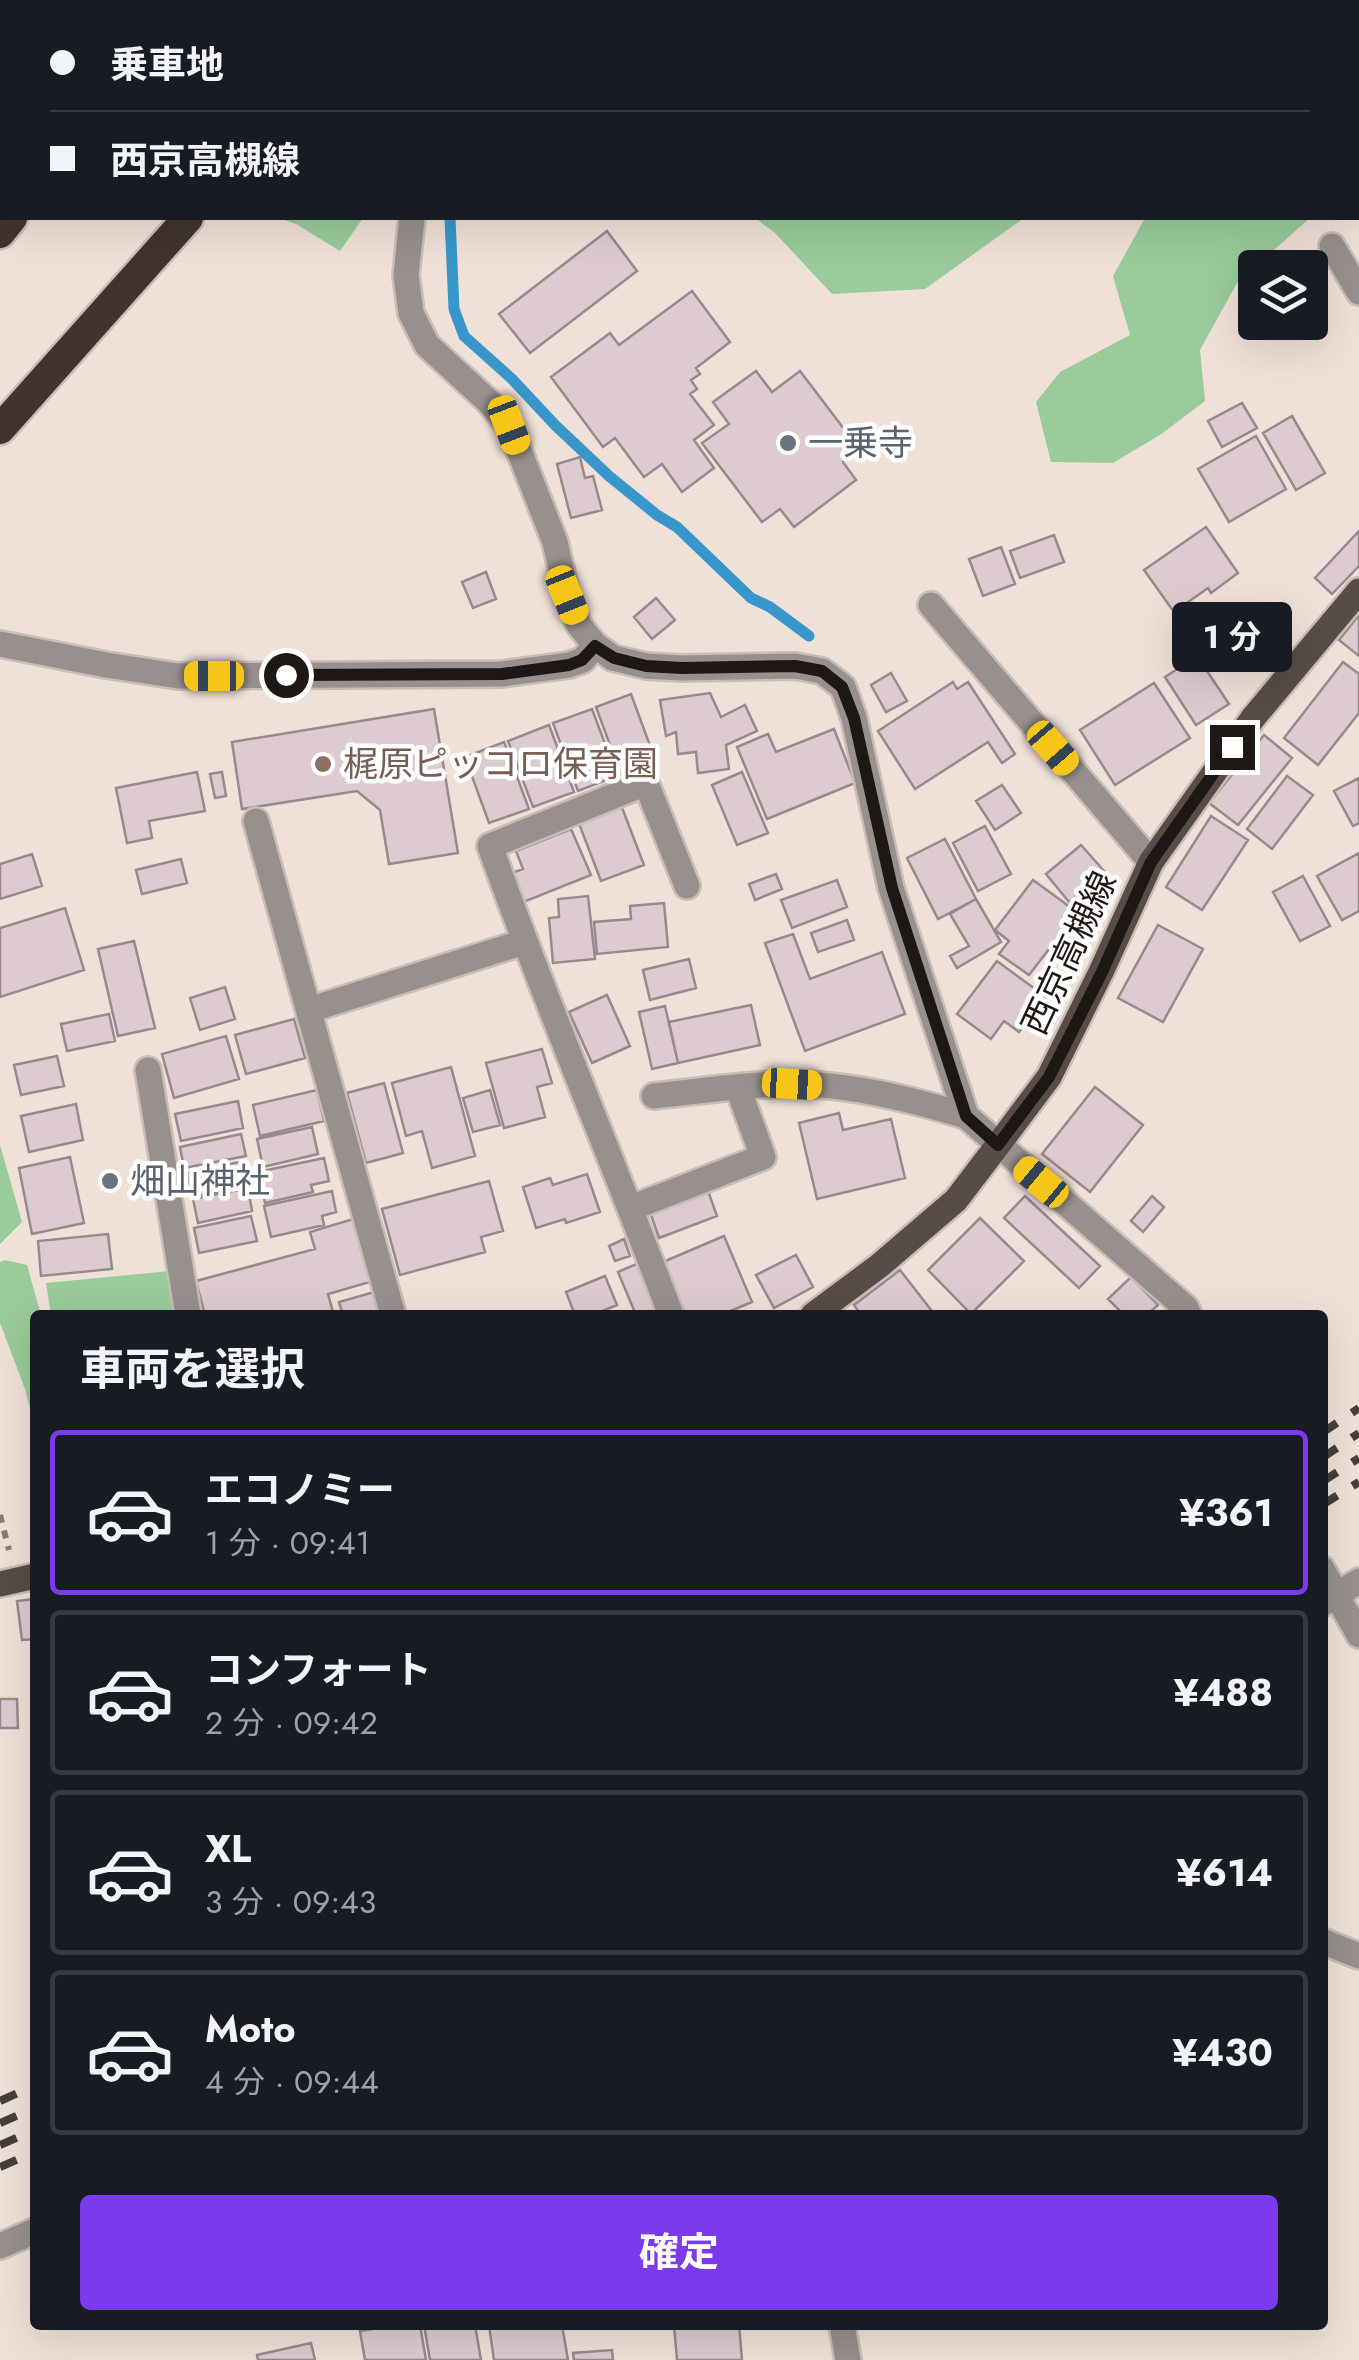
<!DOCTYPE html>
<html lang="ja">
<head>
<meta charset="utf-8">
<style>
	:root { --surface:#171b24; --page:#242831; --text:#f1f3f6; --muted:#9ea1a6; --line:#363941; --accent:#7c3aed }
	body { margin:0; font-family:Jost,"Noto Sans JP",sans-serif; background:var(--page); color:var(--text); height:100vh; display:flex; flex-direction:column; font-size:38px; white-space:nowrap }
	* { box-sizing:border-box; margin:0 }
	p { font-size:32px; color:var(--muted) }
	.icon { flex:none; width:55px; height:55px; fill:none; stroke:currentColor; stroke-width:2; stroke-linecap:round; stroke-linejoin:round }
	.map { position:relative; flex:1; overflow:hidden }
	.sheet { position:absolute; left:30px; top:1310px; width:1298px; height:1020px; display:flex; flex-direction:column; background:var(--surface); border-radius:10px; box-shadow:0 10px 40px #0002 }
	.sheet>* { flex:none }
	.guide { position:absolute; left:0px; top:0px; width:1360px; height:220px; box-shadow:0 10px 40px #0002; display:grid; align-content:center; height:220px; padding:0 50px; background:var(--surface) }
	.controls { position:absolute; left:1238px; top:250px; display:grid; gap:20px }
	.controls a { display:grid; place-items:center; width:90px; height:90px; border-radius:10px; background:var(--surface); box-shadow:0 10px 40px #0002; font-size:50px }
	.end { position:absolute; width:45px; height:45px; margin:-22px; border:12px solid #1e1815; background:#fff; box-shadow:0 0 0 5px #fff }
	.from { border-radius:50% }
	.bubble { position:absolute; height:70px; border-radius:10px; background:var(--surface); box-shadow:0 10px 40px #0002; font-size:32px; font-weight:700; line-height:70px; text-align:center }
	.car { position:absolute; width:30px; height:60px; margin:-30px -15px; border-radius:12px; box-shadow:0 0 8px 2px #0007; background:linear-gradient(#f5c518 24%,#345 0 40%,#f5c518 0 76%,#345 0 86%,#f5c518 0) }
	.guide b { display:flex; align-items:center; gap:35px; height:95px; font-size:38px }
	.guide b+b { border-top:2px solid var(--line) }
	.guide i { width:25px; height:25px; background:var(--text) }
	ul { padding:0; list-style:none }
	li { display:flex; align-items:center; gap:30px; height:165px; margin:0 20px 15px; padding:0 30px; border:5px solid var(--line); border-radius:10px }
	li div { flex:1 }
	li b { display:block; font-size:38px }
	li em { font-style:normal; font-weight:700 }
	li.active { border-color:var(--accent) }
	li>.icon { width:90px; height:90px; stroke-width:1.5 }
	h2 { padding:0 50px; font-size:45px; line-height:120px }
	.action { display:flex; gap:20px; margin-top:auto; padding:20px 50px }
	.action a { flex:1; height:115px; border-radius:10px; background:var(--accent); color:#fff; font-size:40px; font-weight:700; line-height:115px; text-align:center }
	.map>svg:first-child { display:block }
	.green { fill:#9acb9a }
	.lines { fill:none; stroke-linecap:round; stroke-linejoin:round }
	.stream { stroke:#3996ca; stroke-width:11 }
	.building { fill:#ddcbd0; stroke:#99898e; stroke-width:2.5 }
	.minor-tunnel { stroke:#c6b9b1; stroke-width:25; stroke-dasharray:25 12; stroke-linecap:butt }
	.minor-casing { stroke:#cabdb5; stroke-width:30 }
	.major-casing { stroke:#cabdb5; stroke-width:30 }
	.highway-casing { stroke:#cabdb5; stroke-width:35 }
	.path { stroke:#867c76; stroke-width:6; stroke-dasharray:8 8; stroke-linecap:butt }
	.minor { stroke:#97908d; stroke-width:25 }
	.major { stroke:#574c46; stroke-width:25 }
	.highway { stroke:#41342e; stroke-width:30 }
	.rail { stroke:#463e3a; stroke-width:8; stroke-dasharray:18 18; stroke-linecap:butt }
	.route { stroke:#1e1815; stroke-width:12 }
	.worship-dot { fill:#6b7280; stroke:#fff; stroke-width:4 }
	.education-dot { fill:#8d6e63; stroke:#fff; stroke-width:4 }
	.labels { text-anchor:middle; stroke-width:9; stroke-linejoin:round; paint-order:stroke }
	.worship-label { font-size:35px; fill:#5b616d; stroke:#fff; text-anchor:start }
	.education-label { font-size:35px; fill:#785e54; stroke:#fff; text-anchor:start }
	.street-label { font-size:35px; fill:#1e1815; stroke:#fff }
</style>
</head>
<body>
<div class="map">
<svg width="1359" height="2360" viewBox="0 0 1359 2360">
	<rect width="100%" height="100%" fill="#f0e1d8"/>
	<path class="green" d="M494,0H1359V185L1358,2H493Z
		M279,218H363L340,251L296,224Z
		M755,218H1024L925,289L832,294L775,233Z
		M1145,218H1310L1237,283L1200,350L1205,401L1160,435L1113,463L1051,462L1036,402L1060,372L1130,335L1113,276Z
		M0,1145L22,1222L0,1244Z
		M5,1260L27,1265L41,1315H35V1429L25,1389L0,1323V1262Z
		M170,1271L178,1315H51L46,1283Z"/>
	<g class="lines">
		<path class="stream" d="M450,218L454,309L464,336L512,379L555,425L609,476L657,515L677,527L751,598L770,607L809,636"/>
	</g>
	<path class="building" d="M607,231L637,271L530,353L499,314Z
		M692,291L730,342L696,368L700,374L691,380L697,389L690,394L714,425L694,440L714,468L682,492L662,464L644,477L615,438L603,447L551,377L610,333L619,345Z
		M756,371L772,392L800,371L860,450L843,462L856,480L794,527L780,509L762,522L702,443L729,424L713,402Z
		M1242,403L1257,428L1222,447L1208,421Z
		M1292,416L1325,473L1296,490L1263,433Z
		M1256,436L1286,489L1229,522L1198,469Z
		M580,457L585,478L593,476L602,510L571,518L557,464Z
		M1206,527L1238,573L1211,593L1208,588L1174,612L1144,570Z
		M1359,531V566L1332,594L1315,578Z
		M1054,535L1064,562L1020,578L1010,551Z
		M1001,547L1015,584L983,596L969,559Z
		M486,572L496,599L473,608L462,582Z
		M656,598L675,620L652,639L634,617Z
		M1359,615V656L1339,640Z
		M1197,656L1229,704L1196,725L1165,677Z
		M1343,662L1359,674V713L1318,765L1284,738Z
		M891,673L907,701L886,712L871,685Z
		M953,682L957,689L968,682L1015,754L1002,763L988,742L915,789L878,731Z
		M1154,683L1190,738L1115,785L1080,730Z
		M710,693L721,717L745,705L757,731L726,745L729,769L698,773L696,752L678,754L676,732L666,736L660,700Z
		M631,694L656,762L621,775L596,707Z
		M434,709L458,853L389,864L380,810L357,791L242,809L232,742Z
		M592,709L617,776L578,791L553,723Z
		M549,725L574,792L533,807L508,741Z
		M834,729L855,783L767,819L737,747L768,734L776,752Z
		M1264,735L1292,758L1238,825L1209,803Z
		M504,742L529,809L489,823L465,757Z
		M197,772L205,811L149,821L152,838L127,843L116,788Z
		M222,772L226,796L215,798L210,774Z
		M742,772L768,833L737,845L712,785Z
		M1287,776L1313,795L1272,849L1247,829Z
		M1359,778V823L1353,826L1334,791Z
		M1002,785L1021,813L995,830L976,801Z
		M621,805L644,865L601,881L578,821Z
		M1211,816L1248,840L1202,910L1166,887Z
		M985,826L1011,874L978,891L953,843Z
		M571,829L591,875L521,903L509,874L523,869L516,851Z
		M945,839L976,899L938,919L907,858Z
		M1081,845L1105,872L1069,902L1046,874Z
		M1359,853V911L1342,920L1317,876Z
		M32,854L42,886L0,899V864Z
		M181,859L187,883L142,894L136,870Z
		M776,874L782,889L755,900L749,884Z
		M1303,876L1330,926L1300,941L1273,892Z
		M837,880L847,907L792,928L781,900Z
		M1033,880L1092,923L1071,951L1056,940L1029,975L999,954L1009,941L995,930Z
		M588,896L595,959L553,963L549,918L559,917L558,899Z
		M976,899L1001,942L957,968L950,956L969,946L950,914Z
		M664,903L668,947L597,954L594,922L631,919L630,906Z
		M65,908L84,970L0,997V928Z
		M847,920L854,940L818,952L811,933Z
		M1158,925L1203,949L1163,1022L1118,998Z
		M793,934L810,979L882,952L905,1014L805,1051L765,943Z
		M134,941L155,1028L118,1036L98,949Z
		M689,959L696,988L650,1000L643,970Z
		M997,961L1046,997L1019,1032L1004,1021L991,1039L957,1014Z
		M225,987L235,1019L200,1030L190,998Z
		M607,995L630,1046L592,1063L569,1012Z
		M751,1005L760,1045L678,1063L669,1022Z
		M665,1006L678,1063L652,1069L639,1012Z
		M109,1014L115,1041L67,1051L61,1024Z
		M294,1019L305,1058L246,1074L235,1035Z
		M226,1036L239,1079L174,1098L162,1054Z
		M542,1049L552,1083L537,1087L545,1117L504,1128L486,1063Z
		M57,1056L64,1086L21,1095L14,1065Z
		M451,1067L475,1156L432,1168L422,1131L406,1136L392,1083Z
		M384,1083L403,1153L366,1163L347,1093Z
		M1095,1087L1143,1125L1090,1192L1042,1154Z
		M317,1090L324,1121L260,1136L253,1105Z
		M490,1090L500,1125L473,1132L463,1098Z
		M238,1101L243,1128L181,1141L175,1114Z
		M76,1104L83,1140L29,1152L21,1116Z
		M839,1113L843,1130L891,1119L905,1178L817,1199L799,1123Z
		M312,1127L318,1154L263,1167L257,1139Z
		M241,1134L246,1156L184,1168L180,1147Z
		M70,1157L84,1223L32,1234L19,1168Z
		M324,1158L329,1181L311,1185L313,1192L265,1203L258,1172Z
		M244,1161L249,1185L192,1197L187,1173Z
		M587,1174L600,1212L566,1223L565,1219L536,1228L523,1187L550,1178L553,1185Z
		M489,1181L503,1231L481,1237L485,1252L400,1275L382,1209Z
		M248,1188L252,1211L198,1223L193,1199Z
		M707,1188L717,1216L659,1238L649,1209Z
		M332,1191L336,1212L322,1216L324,1225L271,1237L264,1206Z
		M1025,1196L1100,1266L1079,1288L1004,1218Z
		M1152,1196L1164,1207L1143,1232L1131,1221Z
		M251,1216L257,1241L199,1253L194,1228Z
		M980,1218L1024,1261L971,1314L928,1270Z
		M353,1219L370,1282L328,1294L333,1312L320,1315H205L196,1281L315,1249L310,1232Z
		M108,1234L112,1269L41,1276L38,1241Z
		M724,1236L752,1302L721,1315H686L663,1262Z
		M624,1239L630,1256L615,1261L609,1246Z
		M796,1255L813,1287L774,1308L756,1275Z
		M639,1263L660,1315H636L618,1272Z
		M900,1270L935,1315H861L854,1305Z
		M605,1276L617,1305L593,1315H575L566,1292Z
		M1131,1277L1158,1305L1147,1315H1124L1108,1299Z
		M374,1292L380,1315H343L339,1302Z
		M35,1599V1639L22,1640L17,1601Z
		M0,1699H17L18,1728H0Z
		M399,2325H420L426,2360H365L360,2331Z
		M424,2325H475L481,2360H430Z
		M489,2325H562L568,2360H494Z
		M674,2325H739L742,2360H677Z
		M311,2343L315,2360H258L257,2355Z
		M612,2350L613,2360H574L573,2353Z"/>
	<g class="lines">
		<path class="minor-tunnel" d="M406,0L407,2"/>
		<defs>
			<path id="minor" d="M412,218L406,275L411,313L427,345L490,403L509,425L555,542L567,595L579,625L595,645L613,658L646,666L681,668L795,666L822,671L843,687L854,718L891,888L966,1116L1186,1308L1189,1315
				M1332,246L1359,292
				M931,605L1151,862
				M0,644L106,665L178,676L502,674L569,665L583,660L595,645
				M256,821L393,1315
				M309,1010L524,942
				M148,1070L188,1315
				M654,1096C700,1091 747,1084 792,1084C851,1084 910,1099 966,1116
				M631,1208L763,1157L738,1088
				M671,1315C612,1158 546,1004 490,846L646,783L687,886
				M1322,1569L1359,1635
				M1322,1604L1359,1581
				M1322,1941L1359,1956
				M0,2246L35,2231
				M842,2325L848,2360"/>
			<path id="major" d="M813,1315L879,1266L956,1200L998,1145L1049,1077L1101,972L1151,862L1253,718L1359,591
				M0,1584L35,1576"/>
			<path id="highway" d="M175,2L176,0
				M371,2L373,0
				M0,233L12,218
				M0,429L188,218"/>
		</defs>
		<use href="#minor" class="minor-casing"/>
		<use href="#major" class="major-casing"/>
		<use href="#highway" class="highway-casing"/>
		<path class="path" d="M0,1515L9,1550"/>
		<use href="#minor" class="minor"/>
		<use href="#major" class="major"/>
		<use href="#highway" class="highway"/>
		<path class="rail" d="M1322,1433L1359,1408
			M1322,1458L1359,1433
			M1322,1482L1359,1458
			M1322,1505L1359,1482
			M0,2101L35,2085
			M0,2123L35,2108
			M0,2145L35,2130
			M0,2167L35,2152"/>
	</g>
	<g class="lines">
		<path class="route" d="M286,675L502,674L569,665L582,660L595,646L614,658L646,666L682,668L795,666L822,671L842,687L854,718L892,888L966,1116L998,1145L1049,1077L1102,972L1151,862L1232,747"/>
	</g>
	<g class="worship-dot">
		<circle cx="788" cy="443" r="10"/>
		<circle cx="110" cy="1181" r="10"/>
	</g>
	<circle class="education-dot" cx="323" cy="764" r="10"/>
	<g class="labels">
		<g class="worship-label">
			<text x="808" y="455">一乗寺</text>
			<text x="130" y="1193">畑山神社</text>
		</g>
		<g class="education-label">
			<text x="343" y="776">梶原ピッコロ保育園</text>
		</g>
		<g class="street-label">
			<text transform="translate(1069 953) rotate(-65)" y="12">西京高槻線</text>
		</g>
	</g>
</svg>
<div class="controls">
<a><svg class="icon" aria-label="layers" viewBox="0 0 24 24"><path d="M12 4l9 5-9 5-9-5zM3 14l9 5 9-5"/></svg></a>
</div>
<i class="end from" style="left:286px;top:675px"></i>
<i class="end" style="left:1232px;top:747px"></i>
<div class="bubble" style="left:1172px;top:602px;width:120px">1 分</div>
<i class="car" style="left:509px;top:425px;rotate:159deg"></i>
<i class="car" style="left:567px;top:595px;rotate:158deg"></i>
<i class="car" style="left:214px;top:676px;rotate:270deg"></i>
<i class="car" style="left:1053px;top:748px;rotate:139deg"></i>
<i class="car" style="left:792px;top:1084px;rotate:93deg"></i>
<i class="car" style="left:1041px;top:1182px;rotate:310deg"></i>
<div class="guide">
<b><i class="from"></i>乗車地</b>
<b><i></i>西京高槻線</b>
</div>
<section class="sheet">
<h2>車両を選択</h2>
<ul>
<li class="active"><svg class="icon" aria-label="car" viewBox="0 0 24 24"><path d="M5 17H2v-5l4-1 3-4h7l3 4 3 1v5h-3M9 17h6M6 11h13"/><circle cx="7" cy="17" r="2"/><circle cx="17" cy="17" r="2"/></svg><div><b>エコノミー</b><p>1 分 · 09:41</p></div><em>¥361</em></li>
<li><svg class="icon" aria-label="car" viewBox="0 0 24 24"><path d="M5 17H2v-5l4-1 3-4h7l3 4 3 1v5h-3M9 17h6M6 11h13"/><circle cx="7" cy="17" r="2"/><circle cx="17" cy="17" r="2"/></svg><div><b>コンフォート</b><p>2 分 · 09:42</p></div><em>¥488</em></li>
<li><svg class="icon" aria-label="car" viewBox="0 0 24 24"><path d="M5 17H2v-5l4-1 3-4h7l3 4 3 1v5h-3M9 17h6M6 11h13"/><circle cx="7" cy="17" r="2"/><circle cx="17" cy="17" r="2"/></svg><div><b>XL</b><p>3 分 · 09:43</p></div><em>¥614</em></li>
<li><svg class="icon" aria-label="car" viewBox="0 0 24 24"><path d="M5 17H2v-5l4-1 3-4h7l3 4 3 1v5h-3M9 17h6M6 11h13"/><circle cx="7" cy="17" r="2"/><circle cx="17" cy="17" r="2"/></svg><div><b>Moto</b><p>4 分 · 09:44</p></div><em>¥430</em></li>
</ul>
<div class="action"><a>確定</a></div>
</section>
</div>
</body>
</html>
